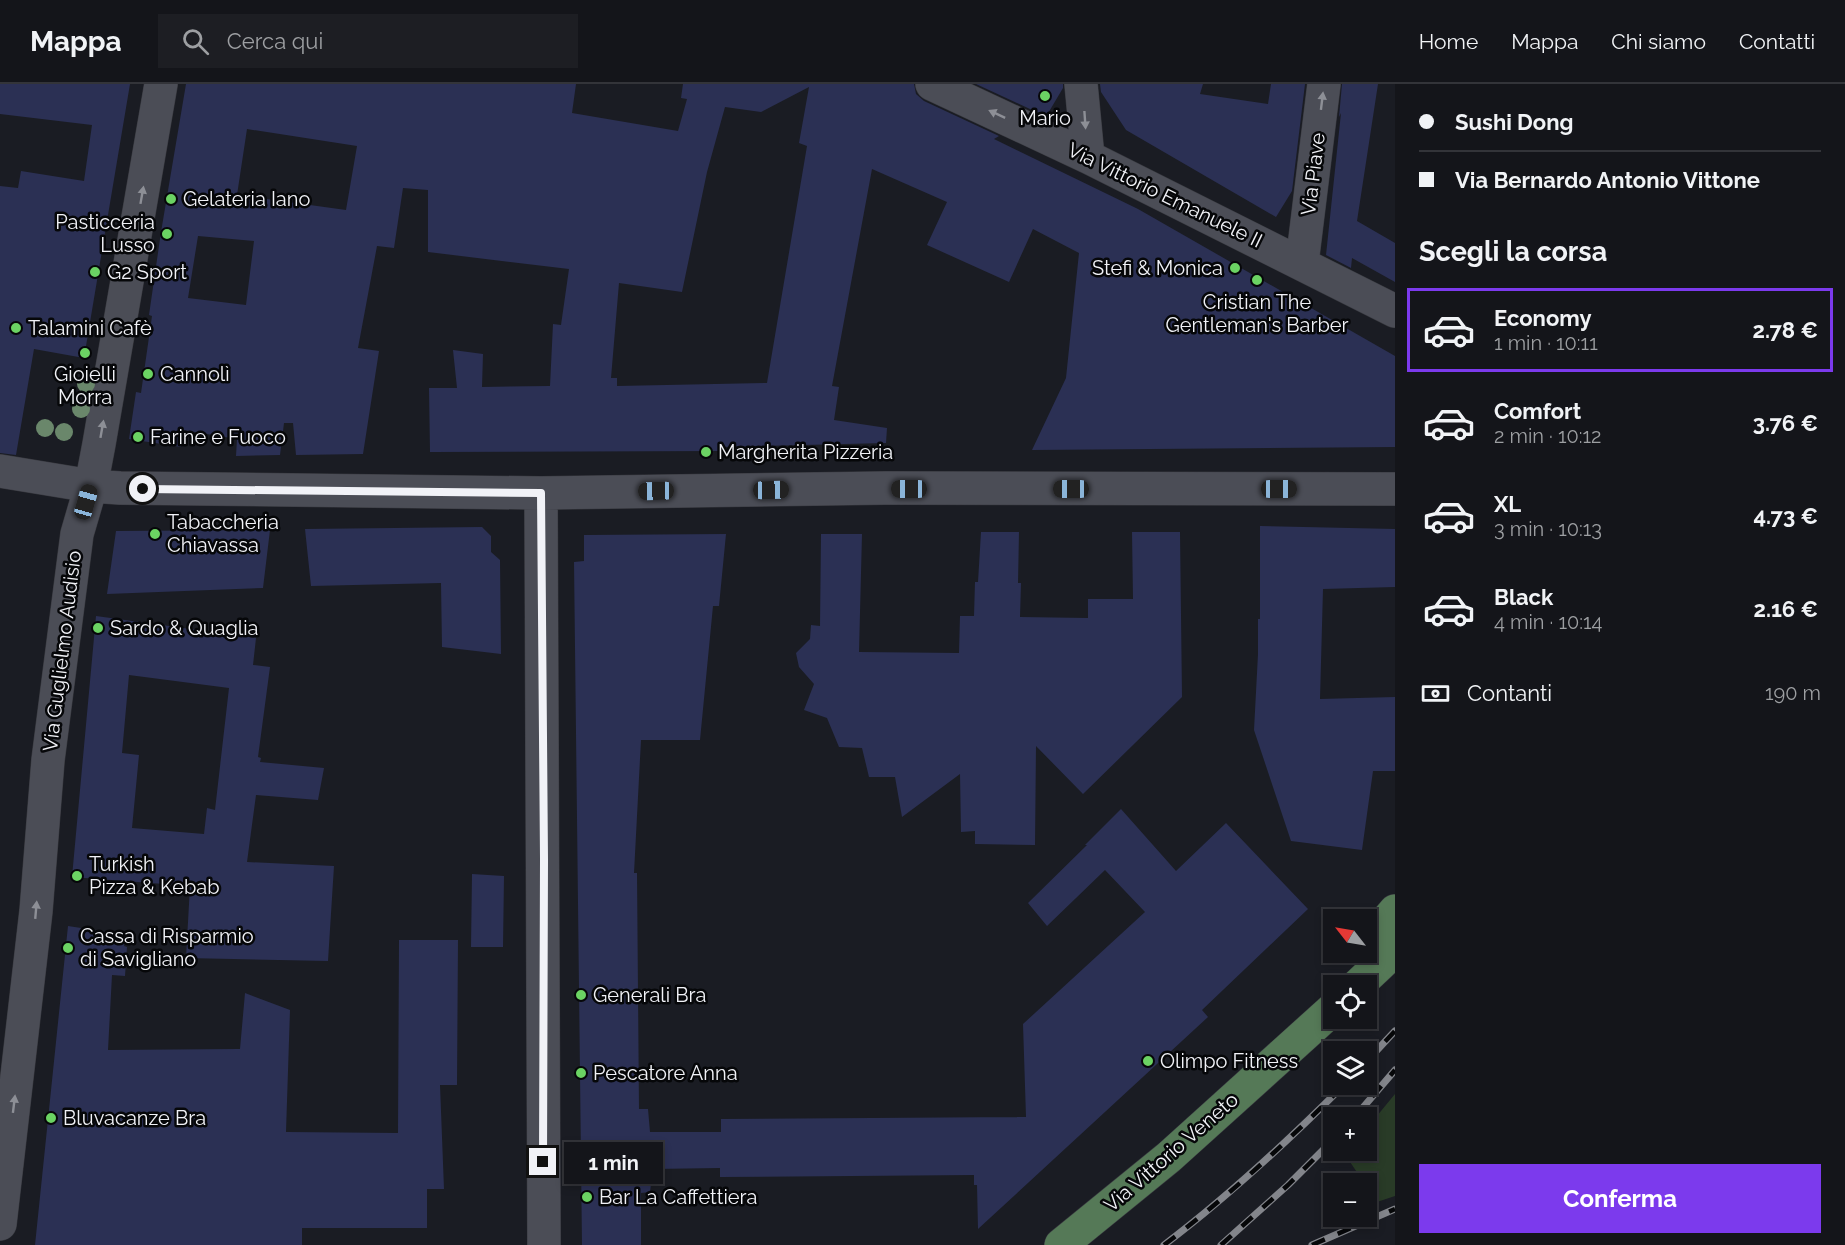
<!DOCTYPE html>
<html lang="it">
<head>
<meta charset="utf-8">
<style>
	:root { --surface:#14151a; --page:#1d1e23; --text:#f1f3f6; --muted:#9d9fa2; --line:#333439; --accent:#7c3aed }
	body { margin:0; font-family:Raleway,sans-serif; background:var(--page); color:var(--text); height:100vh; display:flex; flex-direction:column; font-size:22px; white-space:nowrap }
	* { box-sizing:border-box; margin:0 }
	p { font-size:20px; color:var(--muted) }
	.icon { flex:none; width:33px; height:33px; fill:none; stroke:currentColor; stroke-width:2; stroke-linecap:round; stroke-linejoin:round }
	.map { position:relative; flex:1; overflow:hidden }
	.side { display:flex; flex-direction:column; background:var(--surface); width:450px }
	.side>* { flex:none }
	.hud { display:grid; align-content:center; height:132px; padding:0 24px; background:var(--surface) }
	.needle { width:39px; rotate:301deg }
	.fabs { position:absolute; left:1323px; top:825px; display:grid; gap:12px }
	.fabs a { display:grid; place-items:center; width:54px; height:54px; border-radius:0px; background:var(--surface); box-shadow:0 3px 9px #0003,0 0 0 2px var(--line); font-size:30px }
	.end { position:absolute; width:27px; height:27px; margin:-14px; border:8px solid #f1f2f7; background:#111; box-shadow:0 0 0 3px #111 }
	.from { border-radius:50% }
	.bubble { position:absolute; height:42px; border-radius:0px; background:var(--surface); box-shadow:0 3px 9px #0003,0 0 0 2px var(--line); font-size:20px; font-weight:700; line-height:42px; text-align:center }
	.car { position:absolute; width:18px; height:36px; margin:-18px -9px; border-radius:8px; box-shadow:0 0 4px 2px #0007; background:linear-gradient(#222 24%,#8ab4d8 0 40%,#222 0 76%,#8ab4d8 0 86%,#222 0) }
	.hud b { display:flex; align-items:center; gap:21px; height:57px; font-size:22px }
	.hud b+b { border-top:2px solid var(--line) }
	.hud i { width:15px; height:15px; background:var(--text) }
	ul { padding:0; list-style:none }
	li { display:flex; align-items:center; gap:18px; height:84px; margin:0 12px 9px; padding:0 12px; border:3px solid transparent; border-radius:0px }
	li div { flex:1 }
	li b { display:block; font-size:22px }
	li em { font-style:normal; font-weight:700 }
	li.active { border-color:var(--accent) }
	li>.icon { width:54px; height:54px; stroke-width:1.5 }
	h2 { padding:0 24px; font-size:27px; line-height:72px }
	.pay { display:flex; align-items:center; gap:15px; height:66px; padding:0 24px; font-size:22px }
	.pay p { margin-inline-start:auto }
	.button { display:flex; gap:12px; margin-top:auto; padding:12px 24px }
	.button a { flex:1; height:69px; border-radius:0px; background:var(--accent); color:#fff; font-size:24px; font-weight:700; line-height:69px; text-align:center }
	header { display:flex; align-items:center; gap:36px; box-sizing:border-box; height:84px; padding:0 30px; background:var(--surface); border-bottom:2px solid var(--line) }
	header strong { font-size:28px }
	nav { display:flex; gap:33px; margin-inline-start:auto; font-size:21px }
	.search { width:420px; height:54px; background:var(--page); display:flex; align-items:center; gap:15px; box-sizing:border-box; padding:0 21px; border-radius:0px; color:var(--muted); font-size:22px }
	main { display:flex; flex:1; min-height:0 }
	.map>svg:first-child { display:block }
	.green { fill:#293b27 }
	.building { fill:#2b3054; fill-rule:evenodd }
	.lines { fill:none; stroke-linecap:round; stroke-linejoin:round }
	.minor-casing { stroke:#393a40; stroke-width:34 }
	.major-casing { stroke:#393a40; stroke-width:34 }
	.minor { stroke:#4b4d56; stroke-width:33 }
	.major { stroke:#557957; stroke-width:33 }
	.rail-casing { stroke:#83858b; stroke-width:7 }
	.rail { stroke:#060709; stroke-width:4.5; stroke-dasharray:14; stroke-linecap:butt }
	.tree { fill:#6a876b }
	.oneway { fill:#8d8f96 }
	.route { stroke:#f1f2f7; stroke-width:8 }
	.poi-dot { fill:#6bd363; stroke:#060709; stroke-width:2 }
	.labels { text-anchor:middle; stroke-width:5; stroke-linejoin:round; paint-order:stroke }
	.poi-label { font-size:20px; fill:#f1f2f7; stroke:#060709; text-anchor:start }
	.street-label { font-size:20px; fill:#f1f2f7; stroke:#060709 }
</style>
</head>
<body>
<header>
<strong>Mappa</strong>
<div class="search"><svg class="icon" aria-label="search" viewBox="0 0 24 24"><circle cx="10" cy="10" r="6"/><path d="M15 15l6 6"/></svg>Cerca qui</div>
<nav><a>Home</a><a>Mappa</a><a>Chi siamo</a><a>Contatti</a></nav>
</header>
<main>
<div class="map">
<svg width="1395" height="1161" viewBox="0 0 1395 1161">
	<rect width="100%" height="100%" fill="#1a1c23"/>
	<path class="green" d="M1395,1010V1112L1377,1118L1344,1069L1347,1067L1366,1066L1367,1044Z"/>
	<path class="building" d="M0,0H130L84,274L34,265L16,371L0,369V102L18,104L21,87L84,97L92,41L0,30Z
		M186,0H576L572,29L678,47L687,15L681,14L683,0H914L916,10L924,17L999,52L994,55L1138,125L1395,272V363L1032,366L1066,294L1079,169L1033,145L1009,198L927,161L947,118L872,85L832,302L839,303L834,336L887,344L886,359L722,363V367L430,368L429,304H457L453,266L483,270L482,303L550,302L553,240L561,241L569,185L428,168V106L403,104L394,164L377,162L358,264L379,267L363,370L296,371L293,339H284L280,371L236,372L237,355L183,346L181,363L129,355L136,308L141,309L152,232L149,231L161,148ZM809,3L799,59L807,62L767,299L617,302V294H611L619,199L682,208L707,88L725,23L761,28ZM247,45L357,62L346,126L237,111ZM198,152L254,157L246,221L188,214Z
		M976,0H1063V4L1047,31L1045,32Z
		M1100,0H1203L1200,10L1268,20L1271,0H1305L1292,107L1276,133L1126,46L1101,8Z
		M1342,0H1378L1357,137L1395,159V198L1352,174L1351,184L1326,171L1341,29L1339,33Z
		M1260,442L1395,445V503L1323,505L1320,615L1395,613V687H1373L1362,766L1291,757L1254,646L1258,570V535H1260Z
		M482,443L491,452V468L500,476L501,570L442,563L441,499L311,502L305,445Z
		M270,446L263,504L107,510L116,447Z
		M981,448H1019L1018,499H1021L1020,533L1088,534V515H1133L1132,448H1180L1182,613L1083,710L1036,662L1035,761L975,760V747L961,748L960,690L902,733L895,693H869L862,664L839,663L827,634L804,626L814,600L799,583L796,569L810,555L811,541L820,542L821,450H862L859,568L959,569L960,532H974L975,498H978Z
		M726,450L719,522H713L700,656H641L634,789H637L639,1025H648L650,1048H721V1035L1026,1033L1023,940L1145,828L1105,786L1047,842L1028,819L1087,761H1085L1121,725L1176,787L1226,739L1308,825L1202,926L1208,933L978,1145L977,1101H974V1091L720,1093V1084L653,1085L650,1108L641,1109V1161H582L574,478L584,477V451Z
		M96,532L256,554L253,581L270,583L258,673L261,674L260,678L324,684L318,716L256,711L247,778L334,782L328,877L186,874L190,802L72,793ZM129,591L229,604L215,726L207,724L204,750L132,744L139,671L122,669Z
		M472,790L504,792L503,863H471Z
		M68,842L127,851L124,862L127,863L125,892L112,891L108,966L240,965L245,909L290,926L286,1048L398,1049L399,856H458L457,1001H440L444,1105H427V1144H302V1161H35Z"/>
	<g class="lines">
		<defs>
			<path id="minor" d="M932,0L1088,73L1395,227
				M1081,0L1088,73
				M1302,179L1324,0
				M0,387L91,402L120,404L541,409L886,404L1395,405
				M541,409L544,1161
				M0,1140L36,827L48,676L77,450L91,402L99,360L161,0"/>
			<path id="major" d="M1366,861L1395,827
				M1357,902L1395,866
				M1061,1161L1169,1073L1334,924"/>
		</defs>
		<use href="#minor" class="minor-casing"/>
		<use href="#major" class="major-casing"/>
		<use href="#minor" class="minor"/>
		<use href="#major" class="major"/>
		<defs>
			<path id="rail" d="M1366,978L1395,947
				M1354,1034L1395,986
				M1164,1161C1229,1112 1287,1058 1345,1000
				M1221,1161L1288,1101L1334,1055
				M1312,1161L1395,1125"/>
		</defs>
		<use href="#rail" class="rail-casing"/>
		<use href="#rail" class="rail"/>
	</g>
	<g class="tree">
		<circle cx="86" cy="300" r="9"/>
		<circle cx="81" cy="325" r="9"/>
		<circle cx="45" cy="344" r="9"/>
		<circle cx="64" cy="348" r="9"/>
	</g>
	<defs><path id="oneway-solid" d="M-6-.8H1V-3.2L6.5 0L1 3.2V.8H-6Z" transform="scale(1.5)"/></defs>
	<g class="oneway">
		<use href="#oneway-solid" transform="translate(1322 17) rotate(-83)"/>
		<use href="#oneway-solid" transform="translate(997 30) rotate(-155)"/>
		<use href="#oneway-solid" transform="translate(1085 36) rotate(86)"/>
		<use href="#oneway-solid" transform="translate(142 111) rotate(-80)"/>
		<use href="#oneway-solid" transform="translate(102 345) rotate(-80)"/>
		<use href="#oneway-solid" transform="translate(36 826) rotate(-85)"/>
		<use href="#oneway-solid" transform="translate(14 1020) rotate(-83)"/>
	</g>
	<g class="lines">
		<path class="route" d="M143,405L541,409L544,775L543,1078"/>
	</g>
	<g class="poi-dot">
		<circle cx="1045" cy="12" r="6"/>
		<circle cx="171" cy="115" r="6"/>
		<circle cx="167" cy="150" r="6"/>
		<circle cx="1235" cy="184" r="6"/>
		<circle cx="95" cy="188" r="6"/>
		<circle cx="1257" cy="196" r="6"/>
		<circle cx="16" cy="244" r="6"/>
		<circle cx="85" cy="269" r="6"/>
		<circle cx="148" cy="290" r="6"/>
		<circle cx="138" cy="353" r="6"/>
		<circle cx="706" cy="368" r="6"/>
		<circle cx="155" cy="450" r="6"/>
		<circle cx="98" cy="544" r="6"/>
		<circle cx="77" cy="792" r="6"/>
		<circle cx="68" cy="864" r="6"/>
		<circle cx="581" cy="911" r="6"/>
		<circle cx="1148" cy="977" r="6"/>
		<circle cx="581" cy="989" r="6"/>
		<circle cx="51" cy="1034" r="6"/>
		<circle cx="587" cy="1113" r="6"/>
	</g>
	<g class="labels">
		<g class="poi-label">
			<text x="1045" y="41" text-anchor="middle">Mario</text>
			<text x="183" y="122">Gelateria Iano</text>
			<text x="155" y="145" text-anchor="end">Pasticceria<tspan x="155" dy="23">Lusso</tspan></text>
			<text x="1223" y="191" text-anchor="end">Stefi &amp; Monica</text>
			<text x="107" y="195">G2 Sport</text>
			<text x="1257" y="225" text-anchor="middle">Cristian The<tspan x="1257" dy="23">Gentleman's Barber</tspan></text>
			<text x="28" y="251">Talamini Cafè</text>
			<text x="85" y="297" text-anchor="middle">Gioielli<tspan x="85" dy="23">Morra</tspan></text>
			<text x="160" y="297">Cannolì</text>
			<text x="150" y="360">Farine e Fuoco</text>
			<text x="718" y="375">Margherita Pizzeria</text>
			<text x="167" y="445">Tabaccheria<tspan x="167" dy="23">Chiavassa</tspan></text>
			<text x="110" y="551">Sardo &amp; Quaglia</text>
			<text x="89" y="787">Turkish<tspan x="89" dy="23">Pizza &amp; Kebab</tspan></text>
			<text x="80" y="859">Cassa di Risparmio<tspan x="80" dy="23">di Savigliano</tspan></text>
			<text x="593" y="918">Generali Bra</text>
			<text x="1160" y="984">Olimpo Fitness</text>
			<text x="593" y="996">Pescatore Anna</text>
			<text x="63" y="1041">Bluvacanze Bra</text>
			<text x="599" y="1120">Bar La Caffettiera</text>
		</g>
		<g class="street-label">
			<text transform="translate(1313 90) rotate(-83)" y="7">Via Piave</text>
			<text transform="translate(1165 111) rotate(26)" y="7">Via Vittorio Emanuele II</text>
			<text transform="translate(62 567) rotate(-83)" y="7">Via Guglielmo Audisio</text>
			<text transform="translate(1171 1068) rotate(-41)" y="7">Via Vittorio Veneto</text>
		</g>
	</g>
</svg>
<div class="fabs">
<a><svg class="needle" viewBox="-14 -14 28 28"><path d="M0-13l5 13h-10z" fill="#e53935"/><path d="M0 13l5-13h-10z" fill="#9d9fa2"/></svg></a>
<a><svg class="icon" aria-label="locate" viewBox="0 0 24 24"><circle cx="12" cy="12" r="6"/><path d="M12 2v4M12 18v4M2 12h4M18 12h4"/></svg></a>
<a><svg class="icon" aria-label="layers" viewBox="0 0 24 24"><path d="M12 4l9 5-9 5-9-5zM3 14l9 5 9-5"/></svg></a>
<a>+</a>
<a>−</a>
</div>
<i class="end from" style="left:143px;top:405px"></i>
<i class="end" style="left:543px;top:1078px"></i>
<div class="bubble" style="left:564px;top:1058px;width:99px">1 min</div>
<i class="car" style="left:909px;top:405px;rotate:270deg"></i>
<i class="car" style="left:1071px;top:405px;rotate:270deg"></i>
<i class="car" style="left:1279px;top:405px;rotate:90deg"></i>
<i class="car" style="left:771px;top:406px;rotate:89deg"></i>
<i class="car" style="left:656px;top:407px;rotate:269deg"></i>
<i class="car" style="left:86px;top:418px;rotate:16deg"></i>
</div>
<section class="side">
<div class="hud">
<b><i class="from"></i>Sushi Dong</b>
<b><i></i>Via Bernardo Antonio Vittone</b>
</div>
<h2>Scegli la corsa</h2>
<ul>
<li class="active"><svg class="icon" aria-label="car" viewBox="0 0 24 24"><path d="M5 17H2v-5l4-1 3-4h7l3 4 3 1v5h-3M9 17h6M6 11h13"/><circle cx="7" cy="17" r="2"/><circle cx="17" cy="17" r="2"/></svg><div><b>Economy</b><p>1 min · 10:11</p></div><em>2.78 €</em></li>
<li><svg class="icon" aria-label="car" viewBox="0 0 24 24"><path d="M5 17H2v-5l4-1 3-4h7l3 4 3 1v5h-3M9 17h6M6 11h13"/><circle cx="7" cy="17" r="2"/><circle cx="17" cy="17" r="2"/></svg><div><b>Comfort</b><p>2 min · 10:12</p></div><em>3.76 €</em></li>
<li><svg class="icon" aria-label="car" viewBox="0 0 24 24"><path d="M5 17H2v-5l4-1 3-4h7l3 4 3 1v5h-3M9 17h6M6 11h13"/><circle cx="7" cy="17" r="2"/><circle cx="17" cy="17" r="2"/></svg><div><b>XL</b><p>3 min · 10:13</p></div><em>4.73 €</em></li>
<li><svg class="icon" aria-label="car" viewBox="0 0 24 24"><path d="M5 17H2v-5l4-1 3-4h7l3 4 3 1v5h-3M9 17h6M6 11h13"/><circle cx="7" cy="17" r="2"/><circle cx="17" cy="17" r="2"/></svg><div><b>Black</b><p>4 min · 10:14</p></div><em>2.16 €</em></li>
</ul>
<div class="pay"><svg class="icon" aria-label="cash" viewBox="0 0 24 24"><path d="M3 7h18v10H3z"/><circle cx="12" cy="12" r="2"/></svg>Contanti<p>190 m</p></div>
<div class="button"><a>Conferma</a></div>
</section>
</main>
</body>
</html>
